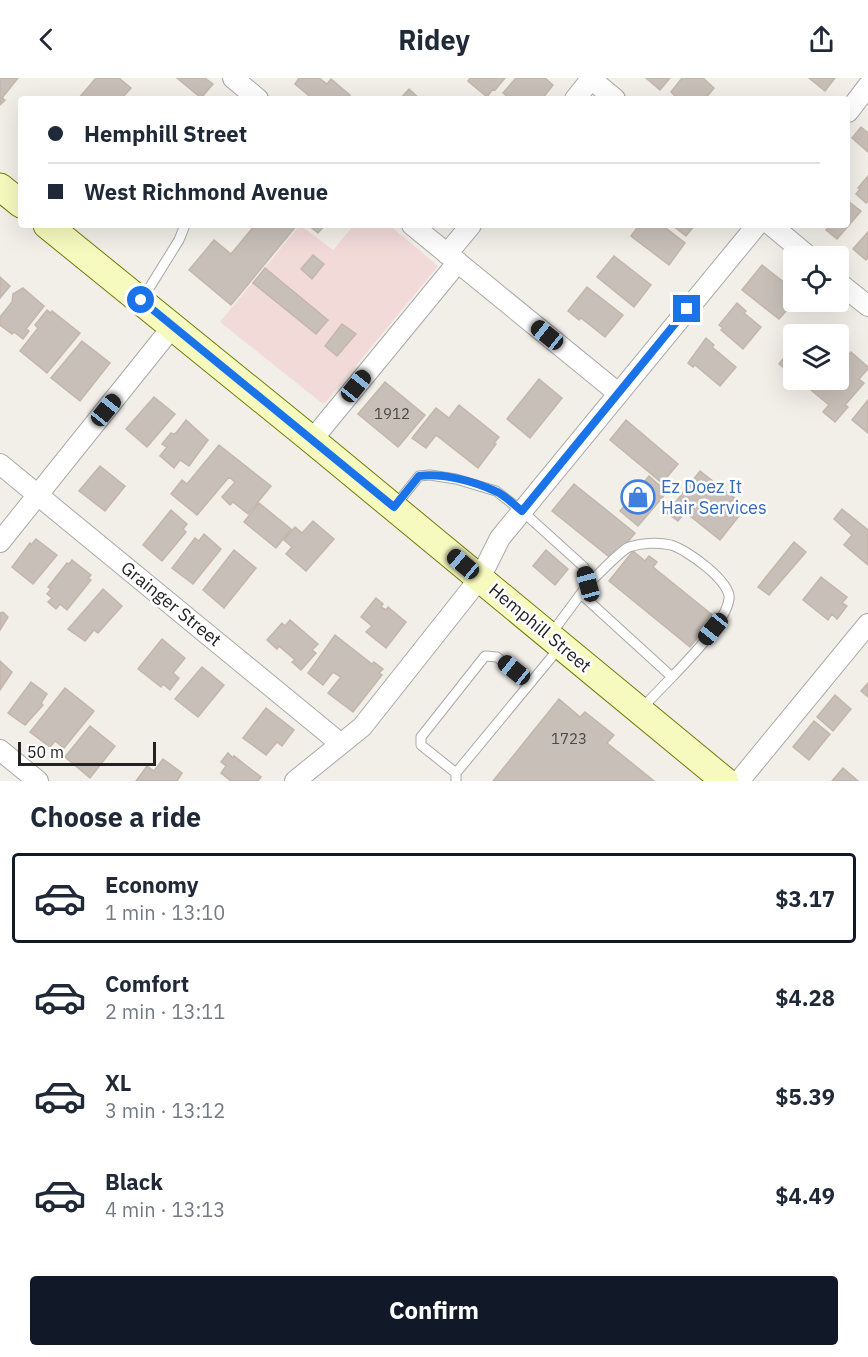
<!DOCTYPE html>
<html lang="en">
<head>
<meta charset="utf-8">
<style>
	:root { --surface:#fff; --page:#f2f2f3; --text:#1f2937; --muted:#747a83; --line:#e0e1e3; --accent:#111827 }
	body { margin:0; font-family:"IBM Plex Sans",sans-serif; background:var(--page); color:var(--text); height:100vh; display:flex; flex-direction:column; font-size:22px; white-space:nowrap }
	* { box-sizing:border-box; margin:0 }
	p { font-size:20px; color:var(--muted) }
	.icon { flex:none; width:33px; height:33px; fill:none; stroke:currentColor; stroke-width:2; stroke-linecap:round; stroke-linejoin:round }
	.map { position:relative; height:703px; overflow:hidden }
	.panel { display:flex; flex-direction:column; background:var(--surface); flex:1 }
	.panel>* { flex:none }
	.banner { position:absolute; left:18px; top:18px; width:832px; height:132px; border-radius:6px; box-shadow:0 6px 24px #0002; display:grid; align-content:center; height:132px; padding:0 30px; background:var(--surface) }
	.buttons { position:absolute; left:783px; top:168px; display:grid; gap:12px }
	.buttons a { display:grid; place-items:center; width:66px; height:66px; border-radius:6px; background:var(--surface); box-shadow:0 6px 24px #0002; font-size:30px }
	.scale { position:absolute; left:18px; bottom:15px; width:138px; box-sizing:border-box; padding-left:6px; border:3px solid #222; border-top:0; font-size:16px; line-height:21px; white-space:nowrap; color:#222; -webkit-text-stroke:4px #fff; paint-order:stroke }
	.end { position:absolute; width:27px; height:27px; margin:-14px; border:8px solid #1a73e8; background:#fff; box-shadow:0 0 0 3px #fff }
	.from { border-radius:50% }
	.car { position:absolute; width:18px; height:36px; margin:-18px -9px; border-radius:8px; box-shadow:0 0 4px 2px #0007; background:linear-gradient(#222 24%,#8ab4d8 0 40%,#222 0 76%,#8ab4d8 0 86%,#222 0) }
	.banner b { display:flex; align-items:center; gap:21px; height:57px; font-size:22px }
	.banner b+b { border-top:2px solid var(--line) }
	.banner i { width:15px; height:15px; background:var(--text) }
	ul { padding:0; list-style:none }
	li { display:flex; align-items:center; gap:18px; height:90px; margin:0 12px 9px; padding:0 18px; border:3px solid transparent; border-radius:6px }
	li div { flex:1 }
	li b { display:block; font-size:22px }
	li em { font-style:normal; font-weight:800 }
	li.on { border-color:var(--accent) }
	li>.icon { width:54px; height:54px; stroke-width:1.5 }
	h2 { padding:0 30px; font-size:27px; line-height:72px }
	.cta { display:flex; gap:12px; margin-top:auto; padding:12px 30px }
	.cta a { flex:1; height:69px; border-radius:6px; background:var(--accent); color:#fff; font-size:24px; font-weight:800; line-height:69px; text-align:center }
	header { display:flex; justify-content:space-between; align-items:center; height:78px; padding:0 30px; background:var(--surface); font-size:27px; font-weight:800 }
	.map>svg:first-child { display:block }
	.commercial { fill:#f2dad9 }
	.building { fill:#c7bfb8; stroke:#c4b6ab; stroke-width:1.5 }
	.lines { fill:none; stroke-linecap:round; stroke-linejoin:round }
	.lane-casing { stroke:#a9a9a9; stroke-width:11 }
	.street-casing { stroke:#a9a9a9; stroke-width:22 }
	.secondary-casing { stroke:#707d05; stroke-width:29 }
	.lane { stroke:#fff; stroke-width:9 }
	.street { stroke:#fff; stroke-width:20 }
	.secondary { stroke:#f7fabf; stroke-width:27 }
	.route { stroke:#1a73e8; stroke-width:8 }
	.labels { text-anchor:middle; stroke-width:5; stroke-linejoin:round; paint-order:stroke }
	.number-label { font-size:15px; fill:#4b4948 }
	.shop-label { font-size:18px; fill:#366cbe; stroke:#fff; text-anchor:start }
	.street-label { font-size:18px; fill:#222; stroke:#fff }
</style>
</head>
<body>
<header><svg class="icon" aria-label="back" viewBox="0 0 24 24"><path d="M15 5l-7 7 7 7"/></svg>Ridey<svg class="icon" aria-label="share" viewBox="0 0 24 24"><path d="M12 15V3M7 8l5-5 5 5M5 13v7h14v-7"/></svg></header>
<div class="map">
<svg width="868" height="703" viewBox="0 0 868 703">
	<rect width="100%" height="100%" fill="#f2efe9"/>
	<path class="commercial" d="M300,147L333,172L354,147H389L438,188L327,323L323,326L220,244Z"/>
	<path class="building" d="M0,0H18L2,20L5,22L0,27Z
		M96,0H119L131,10L121,21H78Z
		M177,0H205L213,6L201,20Z
		M299,0H319L327,6L331,1L350,17L347,21H313L295,6Z
		M470,0H505L495,12L493,11L487,19L468,3Z
		M516,0H545L553,7L542,21H510L503,15Z
		M646,0H670L660,12Z
		M682,0H703L714,10L705,21H678L671,14Z
		M809,0H835L825,13Z
		M409,11L420,21H400Z
		M861,49L868,55V74L852,60Z
		M868,98V123L866,125L856,116L860,111L858,110Z
		M848,123L861,133L837,161L826,152L830,148L829,147H848Z
		M255,147H297L231,227L189,192L214,162L231,176Z
		M308,147H325L318,155Z
		M639,147H662L685,165L669,187L631,158Z
		M672,147H695L686,158Z
		M868,154V180L866,182L853,171Z
		M313,177L324,186L312,201L301,191Z
		M614,178L651,207L634,229L597,199Z
		M762,187L794,212V224L779,241L742,212Z
		M265,190L328,242L316,256L253,205Z
		M0,199L10,208L0,220Z
		M587,209L623,237L605,259L581,240L579,242L568,233Z
		M23,210L44,228L26,251L29,253L23,261L14,254L12,256L0,247V239L12,224L13,216Z
		M737,225L746,233L744,235L761,249L743,271L721,252L723,250L719,247Z
		M47,232L51,235L52,233L80,255L47,295L20,273L38,250L35,247Z
		M342,246L356,256L337,278L325,268Z
		M817,247L828,256H809Z
		M706,260L714,267L712,269L736,289L720,308L695,287L693,289L688,285Z
		M82,263L110,285L80,323L51,300Z
		M794,267V298L779,286Z
		M851,274L868,289V291L859,301L864,305L845,327L848,329L835,344L823,334L829,327L811,312L820,302H838V285L840,286Z
		M539,301L562,320L530,360L507,341Z
		M798,302H812L806,309Z
		M385,304L425,337L398,369L358,336Z
		M154,319L175,336L147,369L126,351Z
		M868,322V355L852,342Z
		M459,327L499,359L494,365L496,366L478,390L436,357L426,370L412,360L436,330L449,340Z
		M186,342L208,362L189,388L180,382L174,390L160,378L167,369L162,366L171,355L173,356L176,355Z
		M626,342L678,386L662,405L610,362Z
		M219,367L271,408L248,436L233,424L230,427L222,419L235,404L229,399L197,437L171,416L182,402L187,406Z
		M100,388L125,408L105,433L79,413Z
		M700,393L746,429L720,462L685,434L678,443L667,435Z
		M649,398L667,414L638,448L620,433Z
		M574,406L635,455L613,482L552,433Z
		M259,425L291,451L276,470L244,444Z
		M842,431L868,452V487L844,467L852,457L834,441Z
		M171,432L187,446L183,451L186,454L162,483L143,467Z
		M313,443L334,461L306,493L286,476L292,469L284,462L295,449L302,455Z
		M204,456L221,471L193,506L172,490L195,460L199,463Z
		M36,461L57,477L33,506L12,489L30,465L31,467Z
		M794,464L806,474L769,517L758,509Z
		M234,472L256,490L224,530L203,512Z
		M546,472L568,491L555,507L533,488Z
		M633,473L645,483L649,478L657,484L653,489L715,539L690,569L609,503Z
		M72,482L91,497L88,500L91,502L67,532L60,526L56,531L48,524L52,520L47,516L51,511L48,509L67,485L69,486Z
		M821,499L847,519L842,525L847,528L837,541L832,536L828,542L803,522Z
		M103,511L122,528L98,555L94,552L85,563L68,551Z
		M376,520L383,526L381,529L386,532L388,529L406,544L386,570L366,554L372,548L361,539Z
		M3,534L8,539L0,552V535Z
		M290,542L318,566L312,572L316,575L301,592L292,584L295,582L279,568L277,571L267,562L282,545L285,548Z
		M335,557L372,586L374,584L383,591L379,595L382,597L353,634L328,615L341,599L333,594L323,607L308,595Z
		M162,561L185,580L173,595L179,600L170,612L163,606L161,609L138,591Z
		M0,583L12,594L0,612Z
		M202,589L224,607L198,639L175,621Z
		M31,604L47,616L41,625L43,627L25,647L8,635Z
		M868,605V619L861,613Z
		M65,610L94,633L64,670L55,663L50,669L30,654Z
		M835,617L851,631L833,653L817,639Z
		M559,621L580,639L585,634L614,657L607,665L654,703H493Z
		M266,630L294,652L282,668L277,664L266,677L243,660Z
		M814,643L830,656L809,682L793,669Z
		M90,648L115,668L90,700L65,679Z
		M228,675L233,680L234,678L261,699L258,703H231L221,695L226,688L221,684Z
		M163,681L182,695L177,703H136L147,688L154,693Z
		M843,690L858,703H832Z"/>
	<g class="lines">
		<defs>
			<path id="lane" d="M143,220L179,162L185,147
				M395,428L419,398L430,397L456,401L496,413L522,433L584,489L588,506L551,556
				M588,506C597,498 621,472 629,469C641,465 658,464 671,467C686,471 732,504 729,521C726,544 689,581 672,599
				M581,516L672,599L641,631
				M456,695L421,667V659L485,578L497,579L530,605
				M456,703V695L560,569"/>
			<path id="street" d="M233,0L258,21
				M590,0L615,21
				M575,21L591,1
				M848,34L868,8
				M412,147L618,315
				M771,147L808,178
				M447,176L471,147
				M838,204L868,228
				M312,362L458,184
				M0,386L341,666
				M0,464L173,248
				M0,672L38,703
				M295,703L362,649L480,500L500,460L757,147
				M739,703L868,546"/>
			<path id="secondary" d="M0,109L21,126
				M47,147L312,362L725,703"/>
		</defs>
		<use href="#lane" class="lane-casing"/>
		<use href="#street" class="street-casing"/>
		<use href="#secondary" class="secondary-casing"/>
		<use href="#lane" class="lane"/>
		<use href="#street" class="street"/>
		<use href="#secondary" class="secondary"/>
	</g>
	<g class="lines">
		<path class="route" d="M141,222L394,429L419,398C443,395 473,403 495,413C505,417 514,427 522,433L687,231"/>
	</g>
	<defs>
		<symbol id="shop-ring" viewBox="-11 -11 22 22"><circle r="9.5" fill="#fff" stroke="#3f7fe0" stroke-width="1.5"/><path d="M-5-2.5h2.3a2.7 3.5 0 0 1 5.4 0H5L5.5 6h-11ZM-1.5-2.5h3a1.5 2.3 0 0 0-3 0Z" fill="#3f7fe0"/></symbol>
	</defs>
	<g fill-rule="evenodd">
		<use href="#shop-ring" x="619" y="400" width="38" height="38"/>
	</g>
	<g class="labels">
		<g class="number-label">
			<text x="392" y="341">1912</text>
			<text x="569" y="666">1723</text>
		</g>
		<g class="shop-label">
			<text x="661" y="415">Ez Doez It<tspan x="661" dy="21">Hair Services</tspan></text>
		</g>
		<g class="street-label">
			<text transform="translate(171 526) rotate(39)" y="6">Grainger Street</text>
			<text transform="translate(540 550) rotate(40)" y="6">Hemphill Street</text>
		</g>
	</g>
</svg>
<div class="buttons">
<a><svg class="icon" aria-label="locate" viewBox="0 0 24 24"><circle cx="12" cy="12" r="6"/><path d="M12 2v4M12 18v4M2 12h4M18 12h4"/></svg></a>
<a><svg class="icon" aria-label="layers" viewBox="0 0 24 24"><path d="M12 4l9 5-9 5-9-5zM3 14l9 5 9-5"/></svg></a>
</div>
<div class="scale">50 m</div>
<i class="end from" style="left:141px;top:222px"></i>
<i class="end" style="left:687px;top:231px"></i>
<i class="car" style="left:547px;top:257px;rotate:309deg"></i>
<i class="car" style="left:356px;top:308px;rotate:39deg"></i>
<i class="car" style="left:106px;top:332px;rotate:39deg"></i>
<i class="car" style="left:463px;top:486px;rotate:310deg"></i>
<i class="car" style="left:588px;top:506px;rotate:345deg"></i>
<i class="car" style="left:713px;top:551px;rotate:219deg"></i>
<i class="car" style="left:514px;top:592px;rotate:309deg"></i>
<div class="banner">
<b><i class="from"></i>Hemphill Street</b>
<b><i></i>West Richmond Avenue</b>
</div>
</div>
<section class="panel">
<h2>Choose a ride</h2>
<ul>
<li class="on"><svg class="icon" aria-label="car" viewBox="0 0 24 24"><path d="M5 17H2v-5l4-1 3-4h7l3 4 3 1v5h-3M9 17h6M6 11h13"/><circle cx="7" cy="17" r="2"/><circle cx="17" cy="17" r="2"/></svg><div><b>Economy</b><p>1 min · 13:10</p></div><em>$3.17</em></li>
<li><svg class="icon" aria-label="car" viewBox="0 0 24 24"><path d="M5 17H2v-5l4-1 3-4h7l3 4 3 1v5h-3M9 17h6M6 11h13"/><circle cx="7" cy="17" r="2"/><circle cx="17" cy="17" r="2"/></svg><div><b>Comfort</b><p>2 min · 13:11</p></div><em>$4.28</em></li>
<li><svg class="icon" aria-label="car" viewBox="0 0 24 24"><path d="M5 17H2v-5l4-1 3-4h7l3 4 3 1v5h-3M9 17h6M6 11h13"/><circle cx="7" cy="17" r="2"/><circle cx="17" cy="17" r="2"/></svg><div><b>XL</b><p>3 min · 13:12</p></div><em>$5.39</em></li>
<li><svg class="icon" aria-label="car" viewBox="0 0 24 24"><path d="M5 17H2v-5l4-1 3-4h7l3 4 3 1v5h-3M9 17h6M6 11h13"/><circle cx="7" cy="17" r="2"/><circle cx="17" cy="17" r="2"/></svg><div><b>Black</b><p>4 min · 13:13</p></div><em>$4.49</em></li>
</ul>
<div class="cta"><a>Confirm</a></div>
</section>
</body>
</html>
